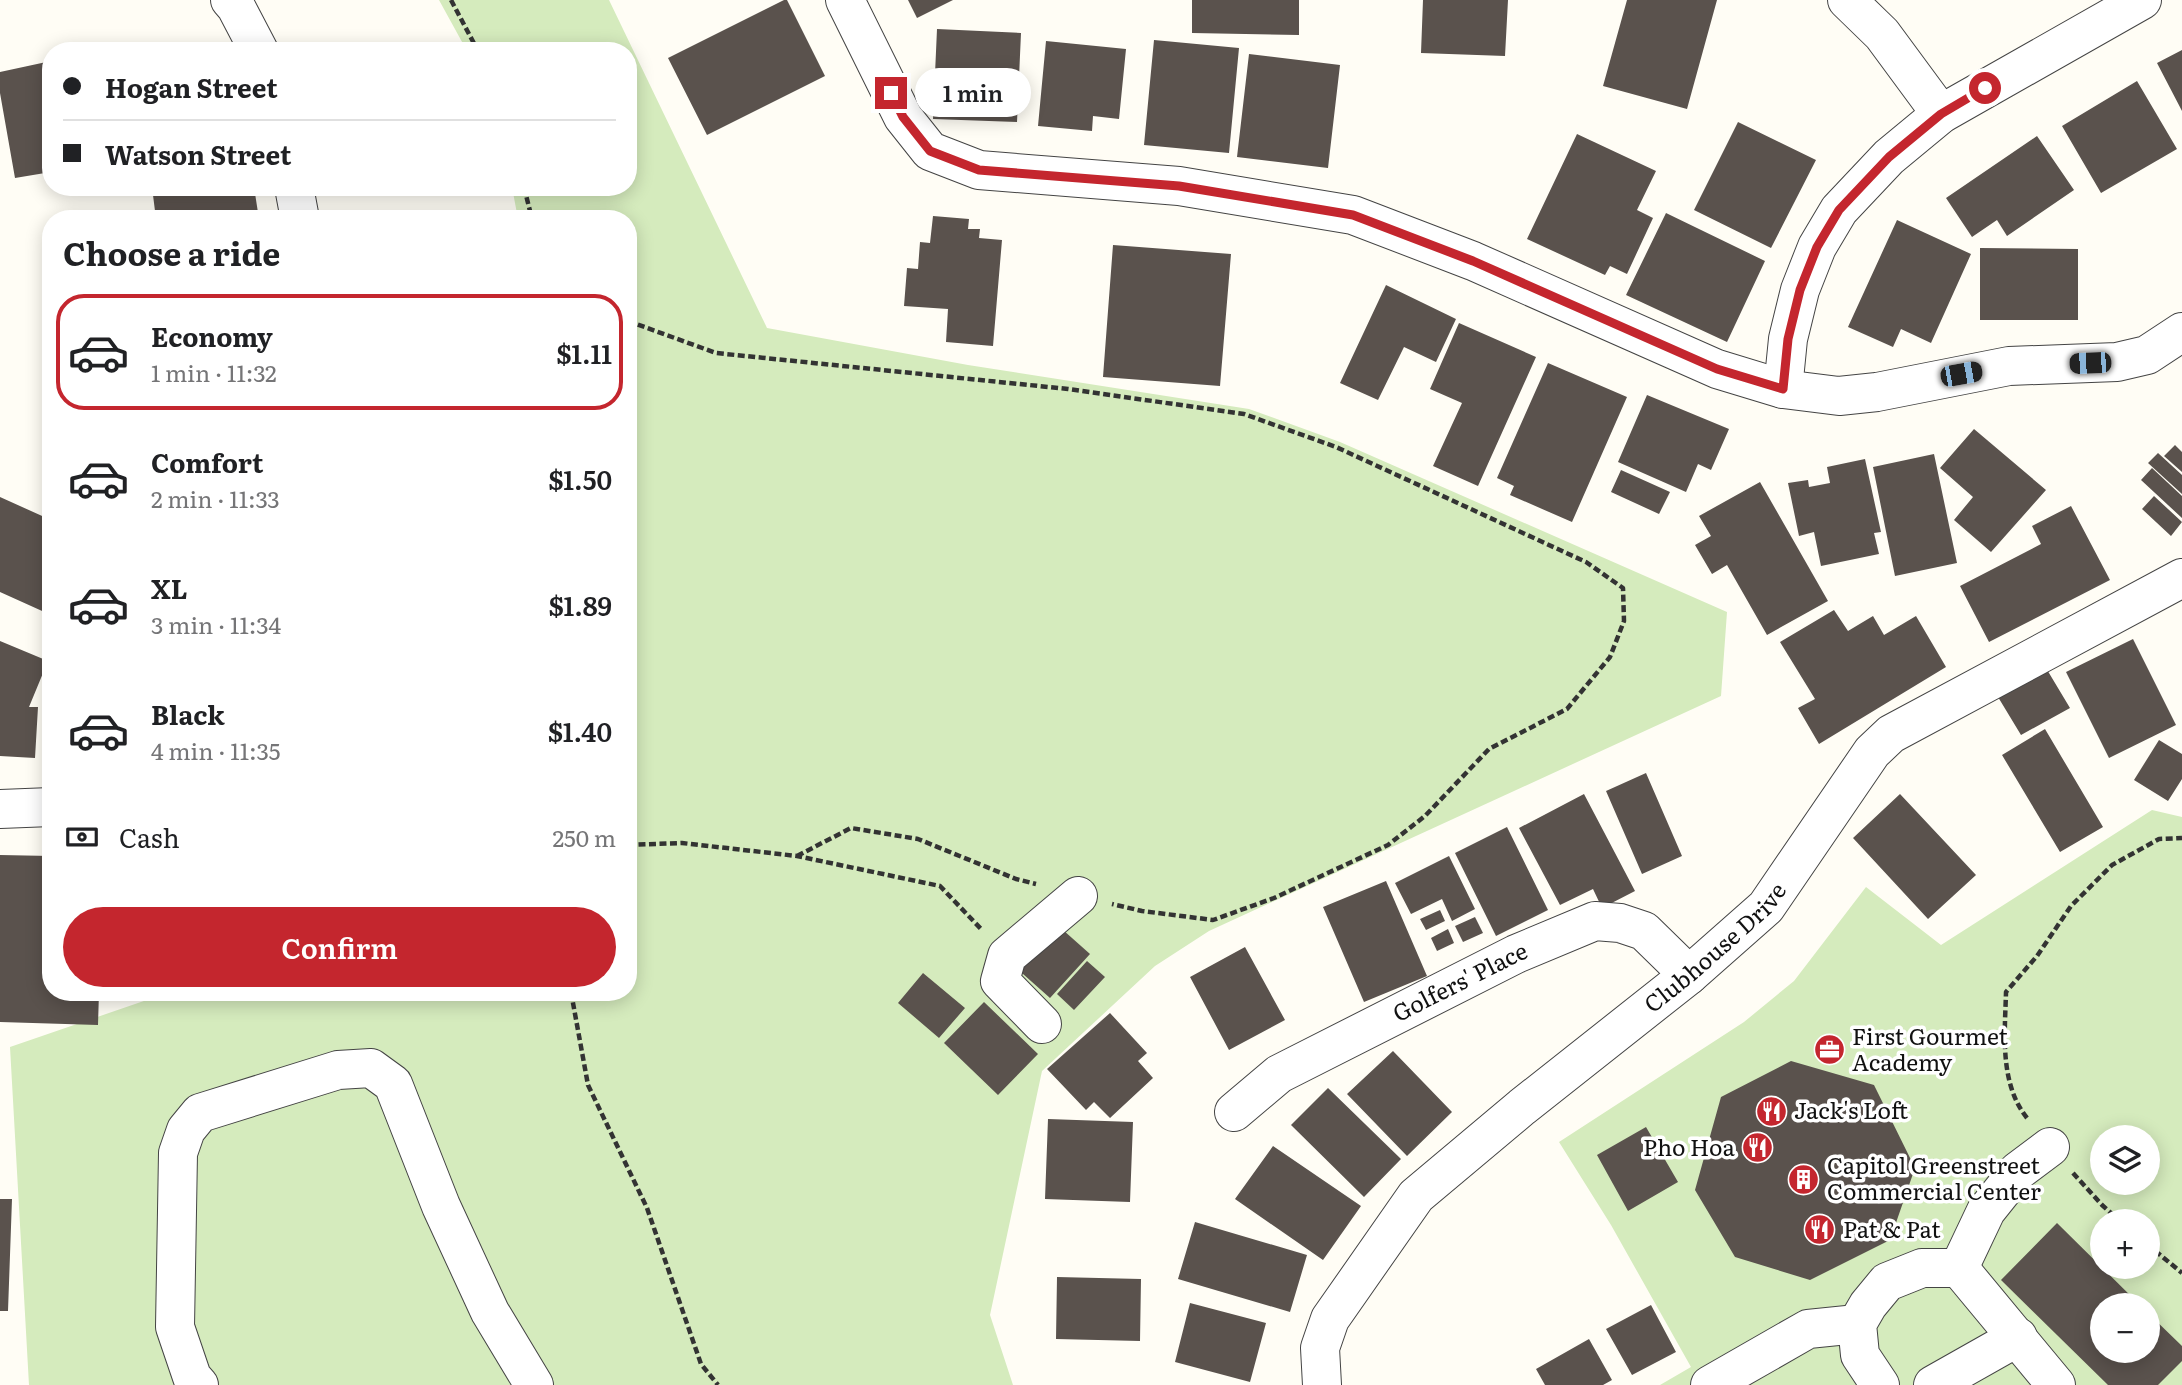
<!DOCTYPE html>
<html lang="en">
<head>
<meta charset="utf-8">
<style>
	:root { --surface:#fff; --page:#f6f6f6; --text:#202124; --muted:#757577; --line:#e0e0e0; --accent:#c4262e }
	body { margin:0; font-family:Literata,serif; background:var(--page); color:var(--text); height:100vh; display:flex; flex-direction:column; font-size:26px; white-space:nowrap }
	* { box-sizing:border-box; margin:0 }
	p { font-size:23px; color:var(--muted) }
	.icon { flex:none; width:38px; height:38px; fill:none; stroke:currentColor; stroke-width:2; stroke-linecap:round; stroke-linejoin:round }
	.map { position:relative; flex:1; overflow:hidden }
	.side { position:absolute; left:42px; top:210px; width:595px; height:791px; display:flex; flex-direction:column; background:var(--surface); border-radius:28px; box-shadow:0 4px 18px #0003 }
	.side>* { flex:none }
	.hud { position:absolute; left:42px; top:42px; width:595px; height:154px; border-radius:28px; box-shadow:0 4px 18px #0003; display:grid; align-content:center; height:154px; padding:0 21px; background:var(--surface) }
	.buttons { position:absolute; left:2090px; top:1125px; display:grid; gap:14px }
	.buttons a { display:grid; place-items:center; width:70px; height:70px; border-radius:50%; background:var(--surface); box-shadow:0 4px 18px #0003; font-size:35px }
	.end { position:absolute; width:32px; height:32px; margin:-16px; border:9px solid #c4262e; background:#fff; box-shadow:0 0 0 4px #fff }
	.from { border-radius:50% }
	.bubble { position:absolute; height:49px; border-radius:24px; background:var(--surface); box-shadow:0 4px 18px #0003; font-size:23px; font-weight:600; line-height:49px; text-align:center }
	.car { position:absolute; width:21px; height:42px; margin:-21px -10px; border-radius:9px; box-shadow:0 0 5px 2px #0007; background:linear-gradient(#222 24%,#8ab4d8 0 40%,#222 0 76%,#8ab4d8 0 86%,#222 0) }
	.hud b { display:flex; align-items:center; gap:24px; height:66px; font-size:26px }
	.hud b+b { border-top:2px solid var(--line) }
	.hud i { width:18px; height:18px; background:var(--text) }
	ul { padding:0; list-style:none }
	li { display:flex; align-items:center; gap:21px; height:116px; margin:0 14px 10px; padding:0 7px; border:4px solid transparent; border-radius:28px }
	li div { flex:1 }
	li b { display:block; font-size:26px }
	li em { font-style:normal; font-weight:600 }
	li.on { border-color:var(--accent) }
	li>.icon { width:63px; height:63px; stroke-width:1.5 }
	h2 { padding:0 21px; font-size:32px; line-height:84px }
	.pay { display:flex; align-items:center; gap:18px; height:77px; padding:0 21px; font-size:26px }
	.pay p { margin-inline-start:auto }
	.action { display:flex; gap:14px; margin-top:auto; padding:14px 21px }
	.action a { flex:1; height:80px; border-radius:42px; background:var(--accent); color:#fff; font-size:28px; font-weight:600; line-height:80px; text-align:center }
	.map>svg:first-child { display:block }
	.green { fill:#d5ebbd; fill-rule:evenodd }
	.building { fill:#5a524d }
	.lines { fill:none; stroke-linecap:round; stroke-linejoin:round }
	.minor-casing { stroke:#444; stroke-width:40 }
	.path { stroke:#333; stroke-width:4.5; stroke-dasharray:7 3.5; stroke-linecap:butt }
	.minor { stroke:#fff; stroke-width:38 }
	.route { stroke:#c4262e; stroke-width:9 }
	.labels { text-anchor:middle; stroke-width:7; stroke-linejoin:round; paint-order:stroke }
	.street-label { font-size:23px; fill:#111; stroke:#fff }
	.poi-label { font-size:23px; fill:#111; stroke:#fff; text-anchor:start }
</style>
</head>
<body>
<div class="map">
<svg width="2182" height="1385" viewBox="0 0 2182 1385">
	<rect width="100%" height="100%" fill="#fffdf5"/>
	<path class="green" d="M439,0H609L767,328L968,365L1249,409L1340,442L1727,612L1721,696L1209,931L1155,966L1042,1071L990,1315L1013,1385H29L10,1047L170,992H628V219H518L512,187H628V51H467Z
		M2152,810L2182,817V1385H1660L1691,1367L1611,1225L1559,1142L1744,1022L1794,981L1866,887L1941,945ZM2102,1138H2147V1183H2102ZM2102,1222H2147V1267H2102ZM2102,1306H2147V1351H2102Z"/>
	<path class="building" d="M784,0H787L825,76L707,135L668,58Z
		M908,0H953L917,18Z
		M1192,0H1299V35L1192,33Z
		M1423,0H1508L1505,56L1421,53Z
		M1627,0H1717L1687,109L1603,86Z
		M937,29L1021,33L1017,122L933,119Z
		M1154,40L1239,48L1229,153L1144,145Z
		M1046,41L1126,49L1119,119L1093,116L1092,131L1038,126Z
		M2182,50V111L2157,63Z
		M1249,54L1340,65L1328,168L1237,157Z
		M51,61V172L15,178L0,93V72Z
		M2137,81L2177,149L2101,193L2062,126Z
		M1738,122L1816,160L1771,248L1694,210Z
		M1577,134L1656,171L1637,210L1653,218L1627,274L1610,266L1605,275L1527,239Z
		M2037,136L2074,190L2007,236L1997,220L1972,237L1946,198Z
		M152,187H254L259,219H156Z
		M501,211V219H376V212Z
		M1666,213L1765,261L1727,342L1626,295Z
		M933,216L969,219L968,229H980L979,238L1002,240L993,346L946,342L948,309L904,306L907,268L918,269L920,242L930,243Z
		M1897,220L1971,254L1931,343L1901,329L1893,347L1848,327Z
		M1113,245L1231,254L1220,386L1103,377Z
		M1980,248L2078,249V320H1980Z
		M1386,285L1456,319L1436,362L1404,347L1378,400L1340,383Z
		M1459,323L1536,357L1478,486L1433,466L1462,403L1430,389Z
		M1548,363L1627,397L1572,522L1510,495L1514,486L1497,478Z
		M1647,395L1729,429L1711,470L1698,464L1686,492L1618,462Z
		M1974,429L2046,490L1991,552L1954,520L1973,497L1940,468Z
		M2175,445L2182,452V472L2164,456Z
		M2158,453L2182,475V494L2148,463Z
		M1934,454L1957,563L1895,576L1873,467Z
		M1865,459L1881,532L1874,533L1879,554L1821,566L1814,532L1799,536L1788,483L1808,480L1809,487L1830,483L1827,467Z
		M2152,468L2182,496V518L2141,480Z
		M1621,470L1670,492L1659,514L1611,492Z
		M1760,482L1828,601L1767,635L1727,565L1712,574L1695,545L1711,536L1699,516Z
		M2154,496L2182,522L2171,536L2142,509Z
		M0,497L51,520V615L0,592Z
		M2071,506L2110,580L1989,642L1960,586L2041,544L2032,526Z
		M1834,610L1848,631L1873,616L1884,635L1916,616L1946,667L1819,744L1798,708L1815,699L1780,642Z
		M2133,639L2176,725L2109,758L2066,672Z
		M0,641L48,661L29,707H38L35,758L0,756Z
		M2046,668L2070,708L2021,735L1998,697Z
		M2045,729L2103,827L2060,852L2002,755Z
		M2159,740L2182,754V779L2168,801L2134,780Z
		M1646,773L1682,856L1642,874L1606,791Z
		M1584,794L1635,891L1602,908L1593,889L1560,905L1519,828Z
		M1900,794L1976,875L1928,919L1853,838Z
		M1507,827L1548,910L1496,936L1455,853Z
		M0,855L51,856V992H99L98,1025L0,1022Z
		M1449,856L1475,909L1452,921L1442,899L1411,914L1395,883Z
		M1386,881L1427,976L1364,1002L1323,907Z
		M1440,910L1445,921L1426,930L1420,919Z
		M1475,917L1483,933L1463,942L1455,926Z
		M1054,922L1090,954L1050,998L1014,966Z
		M1448,929L1454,943L1437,951L1431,938Z
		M1245,947L1285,1020L1229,1050L1190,977Z
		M1087,961L1105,977L1074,1010L1057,994Z
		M923,973L965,1008L939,1038L898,1003Z
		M984,1002L1038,1054L998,1095L944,1043Z
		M1110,1013L1147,1053L1138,1061L1153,1078L1110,1118L1094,1102L1086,1110L1047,1069Z
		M1393,1051L1452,1112L1407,1156L1347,1094Z
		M1791,1061L1874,1085L1915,1168L1890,1240L1810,1280L1735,1257L1695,1190L1721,1097Z
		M1328,1088L1401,1159L1364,1197L1291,1125Z
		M1048,1119L1133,1122L1130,1202L1045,1199Z
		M1646,1127L1678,1182L1628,1211L1597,1155Z
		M1273,1146L1361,1206L1323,1260L1235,1199Z
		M0,1199H12L8,1311H0Z
		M1195,1222L1307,1255L1290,1312L1178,1279Z
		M2057,1223L2141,1306H2102V1351H2147V1312L2182,1346V1361L2158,1385H2108L2001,1280Z
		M1057,1277L1141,1279L1140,1341L1056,1339Z
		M1190,1303L1266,1323L1250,1382L1175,1362Z
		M1651,1305L1676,1352L1632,1375L1606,1329Z
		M1589,1339L1612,1380L1603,1385H1545L1536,1369Z"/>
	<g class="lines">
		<defs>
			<g id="minor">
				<path d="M230,0L236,7L259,51"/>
				<path d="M845,0L903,117L930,151L979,170L1179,186L1353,215L1473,261L1717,369L1783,389L1839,396L1877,392L2009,366L2117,362L2147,355L2182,332"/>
				<path d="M1847,0L1882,34L1941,114"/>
				<path d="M294,187L300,219"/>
				<path d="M1783,389L1788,339L1800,290L1817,247L1839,210L1889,157L1941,114L2142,0"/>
				<path d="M0,809L51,807"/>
				<path d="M1042,1024L1000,981L1007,956L1078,896"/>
				<path id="s1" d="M1234,1112L1279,1074L1516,954L1595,921L1620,923L1644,931L1689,975"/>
				<path d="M1959,1268L1986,1211L2018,1171L2050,1147"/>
				<path d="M199,1385L192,1377L175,1327L178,1153L186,1130L200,1113L338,1070L371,1068L393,1084L441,1206L490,1312L534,1385"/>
				<path id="s2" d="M1322,1385L1320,1348L1330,1319L1416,1196L1522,1107L1689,975L1766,907L1872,752L1891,734L2182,578"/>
				<path d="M1710,1385L1808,1329L1857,1324"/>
				<path d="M1880,1385L1860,1355L1857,1324L1868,1305L1887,1282L1922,1268H1959L2056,1385"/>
				<path d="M1933,1385L2018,1337"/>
			</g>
		</defs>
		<use href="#minor" class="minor-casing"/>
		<path class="path" d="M451,0L478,51
			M524,187L532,219
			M628,321L716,353L1068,389L1244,414L1336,447L1586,562L1623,588L1624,621L1610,657L1567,709L1489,749L1425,816L1388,845L1274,898L1213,920L1142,911L1112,904
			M628,845L682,843L797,856L940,886L982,930
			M797,856L851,828L918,839L1016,879L1036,884
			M571,992L588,1085L647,1208L701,1364L718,1385
			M2027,1118C1999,1083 2005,1033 2006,992L2037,956L2071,906L2112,865L2159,839L2182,838
			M2073,1173L2102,1205L2121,1222
			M2147,1244L2182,1273"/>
		<use href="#minor" class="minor"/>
	</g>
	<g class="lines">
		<path class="route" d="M891,93L903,117L930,151L979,170L1179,186L1353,215L1473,261L1717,369L1783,389L1788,339L1800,290L1817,247L1839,210L1889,157L1941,114L1985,88"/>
	</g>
	<defs>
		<symbol id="office-disc" viewBox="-11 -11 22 22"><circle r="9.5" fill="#c4262e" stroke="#fff"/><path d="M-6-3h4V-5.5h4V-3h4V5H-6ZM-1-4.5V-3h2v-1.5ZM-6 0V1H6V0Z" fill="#fff"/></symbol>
		<symbol id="restaurant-disc" viewBox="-11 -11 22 22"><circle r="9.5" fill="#c4262e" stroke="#fff"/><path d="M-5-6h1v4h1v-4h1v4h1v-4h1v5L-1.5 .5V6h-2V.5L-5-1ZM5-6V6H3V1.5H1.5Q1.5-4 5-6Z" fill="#fff"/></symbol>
		<symbol id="building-disc" viewBox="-11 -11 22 22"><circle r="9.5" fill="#c4262e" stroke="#fff"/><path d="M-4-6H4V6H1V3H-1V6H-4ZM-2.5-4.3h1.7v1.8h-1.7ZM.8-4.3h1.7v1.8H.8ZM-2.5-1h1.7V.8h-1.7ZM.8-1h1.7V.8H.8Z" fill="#fff"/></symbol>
	</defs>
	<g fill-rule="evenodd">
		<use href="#office-disc" x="1812" y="1032" width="35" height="35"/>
		<use href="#restaurant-disc" x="1754" y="1094" width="35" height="35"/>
		<use href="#restaurant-disc" x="1740" y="1130" width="35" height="35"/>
		<use href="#building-disc" x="1786" y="1162" width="35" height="35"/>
		<use href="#restaurant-disc" x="1802" y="1212" width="35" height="35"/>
	</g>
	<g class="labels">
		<g class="street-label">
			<text dy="8" stroke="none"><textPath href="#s2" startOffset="607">Clubhouse Drive</textPath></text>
			<text dy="8" stroke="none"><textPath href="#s1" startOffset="262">Golfers' Place</textPath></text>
		</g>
		<g class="poi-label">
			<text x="1852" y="1045">First Gourmet<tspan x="1852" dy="26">Academy</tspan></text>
			<text x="1794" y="1119">Jack's Loft</text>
			<text x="1735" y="1156" text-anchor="end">Pho Hoa</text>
			<text x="1827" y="1174">Capitol Greenstreet<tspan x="1827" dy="26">Commercial Center</tspan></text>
			<text x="1843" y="1238">Pat &amp; Pat</text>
		</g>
	</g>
</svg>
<div class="buttons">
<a><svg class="icon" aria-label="layers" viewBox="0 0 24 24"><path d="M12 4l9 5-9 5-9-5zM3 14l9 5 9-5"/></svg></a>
<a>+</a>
<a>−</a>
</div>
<i class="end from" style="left:1985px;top:88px"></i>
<i class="end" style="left:891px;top:93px"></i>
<div class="bubble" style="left:915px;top:68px;width:116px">1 min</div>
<i class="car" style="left:2090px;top:363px;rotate:268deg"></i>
<i class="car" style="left:1961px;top:374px;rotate:80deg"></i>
<div class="hud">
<b><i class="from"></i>Hogan Street</b>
<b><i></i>Watson Street</b>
</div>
<section class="side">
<h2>Choose a ride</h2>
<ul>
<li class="on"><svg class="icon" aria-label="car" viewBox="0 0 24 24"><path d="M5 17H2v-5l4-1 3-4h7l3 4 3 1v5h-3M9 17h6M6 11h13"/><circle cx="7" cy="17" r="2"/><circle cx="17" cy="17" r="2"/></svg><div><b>Economy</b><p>1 min · 11:32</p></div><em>$1.11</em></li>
<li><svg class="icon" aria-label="car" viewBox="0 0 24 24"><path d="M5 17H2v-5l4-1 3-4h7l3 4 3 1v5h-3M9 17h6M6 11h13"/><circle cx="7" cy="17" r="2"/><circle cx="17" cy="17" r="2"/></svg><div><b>Comfort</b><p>2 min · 11:33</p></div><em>$1.50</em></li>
<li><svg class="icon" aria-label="car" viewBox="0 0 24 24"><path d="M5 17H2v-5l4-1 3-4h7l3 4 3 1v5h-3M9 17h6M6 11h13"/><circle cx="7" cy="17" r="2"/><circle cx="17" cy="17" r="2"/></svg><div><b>XL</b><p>3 min · 11:34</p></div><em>$1.89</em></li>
<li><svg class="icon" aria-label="car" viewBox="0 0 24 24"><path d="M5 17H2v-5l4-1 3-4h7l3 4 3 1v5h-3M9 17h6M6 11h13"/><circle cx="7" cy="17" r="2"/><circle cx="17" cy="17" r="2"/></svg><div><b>Black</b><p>4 min · 11:35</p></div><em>$1.40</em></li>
</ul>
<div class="pay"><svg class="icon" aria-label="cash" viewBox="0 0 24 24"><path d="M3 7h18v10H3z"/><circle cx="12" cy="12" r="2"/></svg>Cash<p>250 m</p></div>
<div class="action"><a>Confirm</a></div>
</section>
</div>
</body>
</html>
